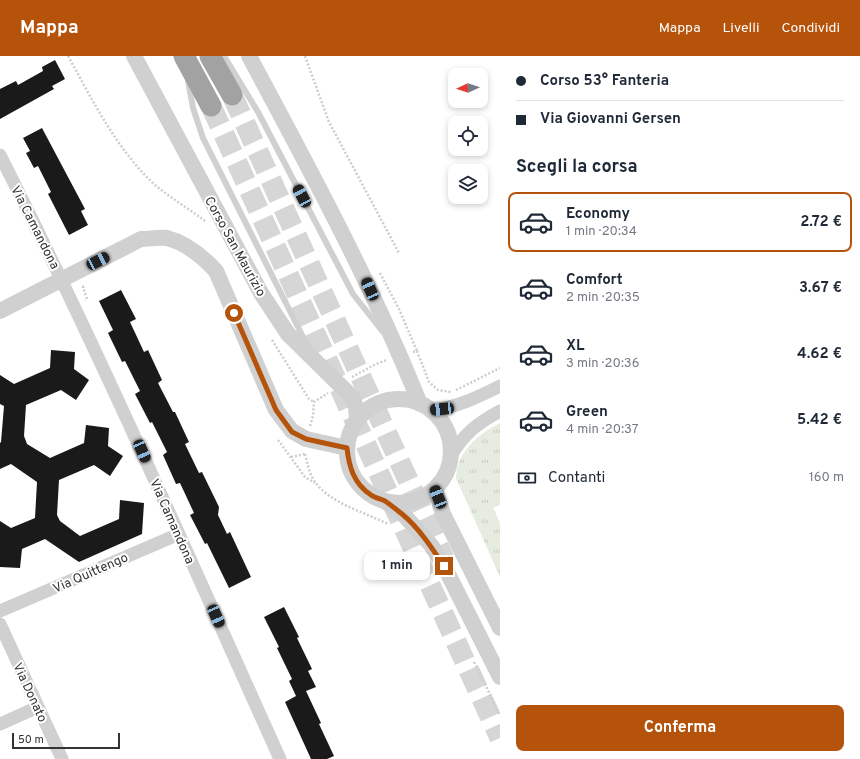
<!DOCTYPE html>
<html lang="it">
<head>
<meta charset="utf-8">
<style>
	:root { --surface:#fff; --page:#f6f6f7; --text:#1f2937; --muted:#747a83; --line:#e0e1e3; --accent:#b45309 }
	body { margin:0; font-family:Overpass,sans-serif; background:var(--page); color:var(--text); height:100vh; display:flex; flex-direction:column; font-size:15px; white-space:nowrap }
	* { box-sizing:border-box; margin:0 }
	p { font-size:13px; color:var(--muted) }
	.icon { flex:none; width:22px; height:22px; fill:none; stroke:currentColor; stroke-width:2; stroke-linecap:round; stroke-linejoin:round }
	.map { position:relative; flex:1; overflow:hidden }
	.panel { display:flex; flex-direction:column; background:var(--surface); width:360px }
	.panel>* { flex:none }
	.banner { display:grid; align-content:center; height:88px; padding:0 16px; background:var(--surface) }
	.needle { width:26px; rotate:267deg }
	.controls { position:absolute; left:448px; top:12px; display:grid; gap:8px }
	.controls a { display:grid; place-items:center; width:40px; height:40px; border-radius:8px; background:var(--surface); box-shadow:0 2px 6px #0003; font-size:20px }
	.scale { position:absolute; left:12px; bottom:10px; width:108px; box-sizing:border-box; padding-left:4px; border:2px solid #333; border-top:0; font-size:11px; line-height:14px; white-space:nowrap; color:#333; -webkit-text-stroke:3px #fff; paint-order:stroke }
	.end { position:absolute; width:18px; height:18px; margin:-9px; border:5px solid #b45309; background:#fff; box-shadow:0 0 0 2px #fff }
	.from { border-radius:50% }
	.bubble { position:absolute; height:28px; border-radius:8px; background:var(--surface); box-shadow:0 2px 6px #0003; font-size:13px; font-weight:700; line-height:28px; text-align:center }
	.car { position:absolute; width:12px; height:24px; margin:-12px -6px; border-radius:5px; box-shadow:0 0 3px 1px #0007; background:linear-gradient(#222 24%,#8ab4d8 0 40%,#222 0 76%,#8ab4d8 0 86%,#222 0) }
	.banner b { display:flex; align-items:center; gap:14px; height:38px; font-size:15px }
	.banner b+b { border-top:1px solid var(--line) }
	.banner i { width:10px; height:10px; background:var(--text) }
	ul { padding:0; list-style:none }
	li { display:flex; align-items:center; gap:12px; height:60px; margin:0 8px 6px; padding:0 8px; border:2px solid transparent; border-radius:8px }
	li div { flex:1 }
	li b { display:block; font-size:15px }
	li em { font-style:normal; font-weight:700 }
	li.on { border-color:var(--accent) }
	li>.icon { width:36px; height:36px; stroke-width:1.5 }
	h2 { padding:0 16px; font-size:18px; line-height:48px }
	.pay { display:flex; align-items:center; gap:10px; height:44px; padding:0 16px; font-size:15px }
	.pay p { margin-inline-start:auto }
	.primary-button { display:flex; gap:8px; margin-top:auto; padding:8px 16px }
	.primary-button a { flex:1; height:46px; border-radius:8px; background:var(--accent); color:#fff; font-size:16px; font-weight:700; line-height:46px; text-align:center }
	header { display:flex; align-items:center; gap:24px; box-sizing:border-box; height:56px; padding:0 20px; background:var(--accent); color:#fff }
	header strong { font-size:19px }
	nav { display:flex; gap:22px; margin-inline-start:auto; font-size:14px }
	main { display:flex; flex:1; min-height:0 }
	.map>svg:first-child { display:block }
	.grass { fill:url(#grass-tufts) }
	.building { fill:#1a1a1a }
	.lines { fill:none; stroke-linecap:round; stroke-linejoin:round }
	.trunk-tunnel { stroke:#d6d6d6; stroke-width:21; stroke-dasharray:21 10; stroke-linecap:butt }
	.path { stroke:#cdcdcd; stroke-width:2.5; stroke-dasharray:2 2; stroke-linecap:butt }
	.service { stroke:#d0d0d0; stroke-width:6 }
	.minor { stroke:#d0d0d0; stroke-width:13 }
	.tertiary { stroke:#d0d0d0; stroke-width:16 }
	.trunk { stroke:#a2a2a2; stroke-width:21 }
	.route { stroke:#b45309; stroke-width:5 }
	.labels { text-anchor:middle; stroke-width:4; stroke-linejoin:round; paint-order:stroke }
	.street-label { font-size:13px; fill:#333; stroke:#fff }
</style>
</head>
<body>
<header>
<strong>Mappa</strong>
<nav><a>Mappa</a><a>Livelli</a><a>Condividi</a></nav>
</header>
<main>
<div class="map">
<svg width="500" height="703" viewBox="0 0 500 703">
	<defs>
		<pattern id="grass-tufts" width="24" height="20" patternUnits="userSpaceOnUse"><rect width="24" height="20" fill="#e6ecdf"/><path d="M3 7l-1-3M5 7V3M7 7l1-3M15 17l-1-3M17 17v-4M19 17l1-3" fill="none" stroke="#c6cbc0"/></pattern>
	</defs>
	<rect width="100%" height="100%" fill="#fff"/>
	<path class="grass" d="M500,367V449L493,452L500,467V521L456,422C458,394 477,379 500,367Z"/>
	<path class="building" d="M55,4L65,23L52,30L54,33L0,63V33L16,25L18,29L43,15L42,11Z
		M42,72L85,153L81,155L88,169L69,179L48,138L51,136L38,110L34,112L26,97L30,95L23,82Z
		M121,234L136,263L130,266L144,296L148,294L162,324L158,327L173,356H175L189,386L185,388L199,417L202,416L219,451L218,459L227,478L230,476L251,521L229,532L207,487L205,488L190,459L194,457L180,427L176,428L163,399L167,396L152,366L150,367L135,338L140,335L125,305L122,306L108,277L113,274L99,245Z
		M51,294L75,296L74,313L89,324L76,344L61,334L26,349L24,380L27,388L50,402L84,387L86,369L109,372L108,390L123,400L110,420L94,409L59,424L57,459L60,465L80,480L119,463L120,444L144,447L142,478L79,506L45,483L22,493L20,512L0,511V465L11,472L35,462L37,426L11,408L0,413V387L1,386L4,350L0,348V319L14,328L50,312Z
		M284,551L299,581L297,582L312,613L308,615L316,631L306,635L321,667L319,668L334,700L327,703H311L285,646L296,640L289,625L292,623L277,592L279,591L264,561Z"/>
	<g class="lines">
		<path class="trunk-tunnel" d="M232,39L446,507
			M211,50L500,682"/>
		<path class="path" d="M68,0C93,45 117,94 155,129C171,142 189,153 205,165
			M305,0L329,66L399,197
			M380,217L399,253L417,295
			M84,230L83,231L87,243L85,244
			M272,284L309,343L314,346
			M413,296L417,295L429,326L438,334L451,336
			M352,321L376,308L387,304
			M456,334L500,312
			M310,370L313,360L314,346L328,337
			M278,384L305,421L315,427
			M305,398C308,408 309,419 316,427C330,447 366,457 388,468
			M291,401L305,398
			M474,606L500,659"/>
		<path class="service" d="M224,0L258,56L353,238L383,276
			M188,25L193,52L203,82L307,289"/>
		<path class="minor" d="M0,99C100,297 189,501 280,703
			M431,354C456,352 478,341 500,330
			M450,401C465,377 476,368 500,355
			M0,555L179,478
			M0,568L62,703
			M0,668L38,651"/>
		<path class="tertiary" d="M134,0L261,237L288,278L352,341L356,351L357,364
			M249,0C310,114 372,228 420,348
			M0,255L141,183C149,183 159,181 167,182C187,187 203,201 216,215L276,354L292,375L306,383L347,392
			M347 395a52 52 0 1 1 104 0a52 52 0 1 1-104 0Z
			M435,433L443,458L500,572
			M386,446L403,458L431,489L444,510L500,621"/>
		<path class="trunk" d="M184,0L211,50
			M210,0L232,39"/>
	</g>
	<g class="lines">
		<path class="route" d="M234,257L276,354L292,376L306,383L347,392C349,411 354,428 371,439C375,442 381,443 385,445C391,449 397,454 402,458C419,472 432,492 444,510"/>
	</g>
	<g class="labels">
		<g class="street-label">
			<text transform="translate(36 171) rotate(63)" y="5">Via Camandona</text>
			<text transform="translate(236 190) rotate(61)" y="5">Corso San Maurizio</text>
			<text transform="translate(173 465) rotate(66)" y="5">Via Camandona</text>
			<text transform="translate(90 516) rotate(-24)" y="5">Via Quittengo</text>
			<text transform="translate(31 636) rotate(65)" y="5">Via Donato</text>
		</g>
	</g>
</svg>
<div class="controls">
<a><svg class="needle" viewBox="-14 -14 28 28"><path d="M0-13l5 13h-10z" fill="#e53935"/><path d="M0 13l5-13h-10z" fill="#747a83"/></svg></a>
<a><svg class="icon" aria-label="locate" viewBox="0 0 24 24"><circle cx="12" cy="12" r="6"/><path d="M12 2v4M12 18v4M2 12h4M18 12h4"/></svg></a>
<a><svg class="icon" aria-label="layers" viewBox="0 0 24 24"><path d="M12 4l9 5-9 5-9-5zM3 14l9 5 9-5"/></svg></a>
</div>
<div class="scale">50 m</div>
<i class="end from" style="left:234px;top:257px"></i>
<i class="end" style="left:444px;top:510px"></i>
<div class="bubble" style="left:364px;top:496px;width:66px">1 min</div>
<i class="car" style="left:302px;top:140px;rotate:332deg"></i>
<i class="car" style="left:98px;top:205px;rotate:63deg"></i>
<i class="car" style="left:370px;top:233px;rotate:336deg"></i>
<i class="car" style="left:442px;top:353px;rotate:264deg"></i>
<i class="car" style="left:142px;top:395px;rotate:156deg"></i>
<i class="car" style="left:438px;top:441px;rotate:338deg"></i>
<i class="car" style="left:216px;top:560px;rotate:156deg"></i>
</div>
<section class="panel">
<div class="banner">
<b><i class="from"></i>Corso 53° Fanteria</b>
<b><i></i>Via Giovanni Gersen</b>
</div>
<h2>Scegli la corsa</h2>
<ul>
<li class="on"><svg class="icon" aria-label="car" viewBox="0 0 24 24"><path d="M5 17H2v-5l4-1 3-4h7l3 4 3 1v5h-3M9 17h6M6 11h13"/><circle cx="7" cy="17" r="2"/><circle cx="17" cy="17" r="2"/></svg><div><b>Economy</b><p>1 min · 20:34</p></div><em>2.72 €</em></li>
<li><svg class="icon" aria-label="car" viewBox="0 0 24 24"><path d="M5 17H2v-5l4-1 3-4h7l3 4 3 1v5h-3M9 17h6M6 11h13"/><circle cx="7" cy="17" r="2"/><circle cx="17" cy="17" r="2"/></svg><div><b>Comfort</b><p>2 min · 20:35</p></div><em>3.67 €</em></li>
<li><svg class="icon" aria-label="car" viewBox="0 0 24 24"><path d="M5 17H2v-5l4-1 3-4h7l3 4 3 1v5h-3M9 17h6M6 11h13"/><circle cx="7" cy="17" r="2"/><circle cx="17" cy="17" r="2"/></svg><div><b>XL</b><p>3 min · 20:36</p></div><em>4.62 €</em></li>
<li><svg class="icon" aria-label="car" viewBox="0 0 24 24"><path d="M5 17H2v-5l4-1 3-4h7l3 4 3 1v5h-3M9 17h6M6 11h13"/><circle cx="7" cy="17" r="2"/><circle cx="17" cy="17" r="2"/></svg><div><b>Green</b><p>4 min · 20:37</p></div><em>5.42 €</em></li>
</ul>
<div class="pay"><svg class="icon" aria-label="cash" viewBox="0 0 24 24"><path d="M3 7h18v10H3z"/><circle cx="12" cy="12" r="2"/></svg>Contanti<p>160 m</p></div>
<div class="primary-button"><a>Conferma</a></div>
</section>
</main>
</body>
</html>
